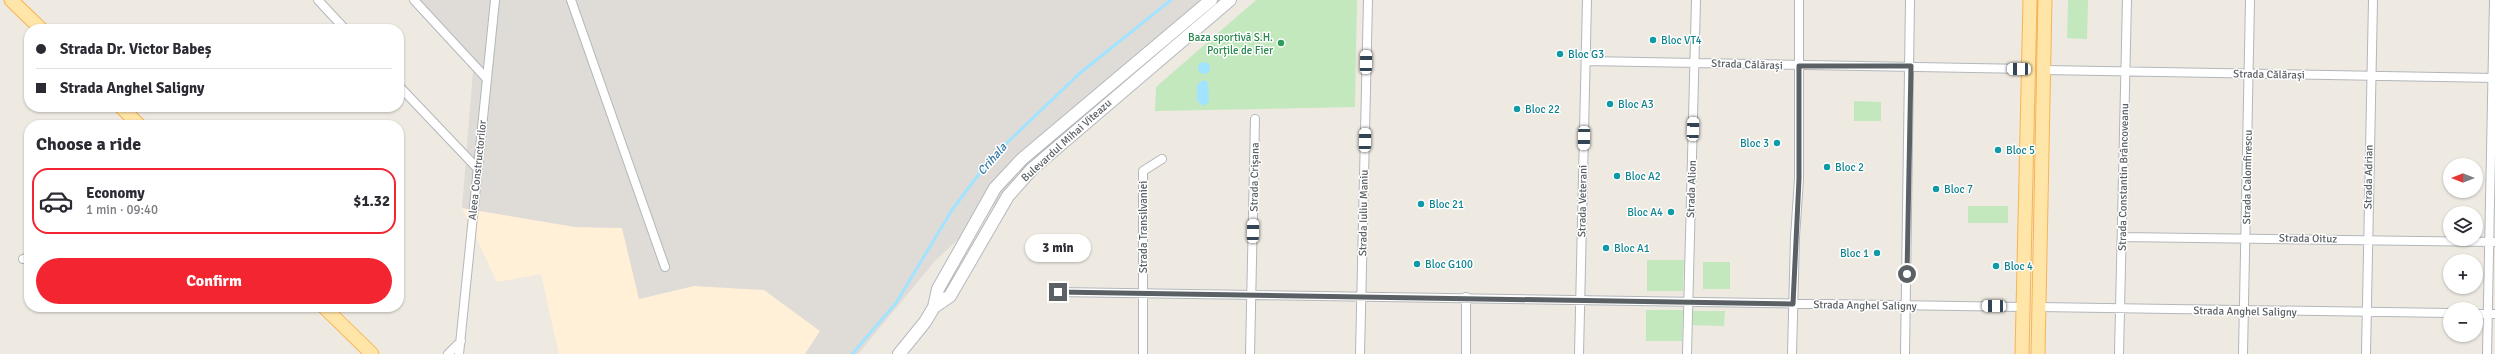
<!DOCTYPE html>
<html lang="en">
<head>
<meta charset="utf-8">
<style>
	:root { --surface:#fff; --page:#f7f7f7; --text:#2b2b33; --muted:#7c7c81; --line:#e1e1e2; --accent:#f22531 }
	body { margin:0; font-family:Signika,sans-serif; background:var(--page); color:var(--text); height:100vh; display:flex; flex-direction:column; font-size:15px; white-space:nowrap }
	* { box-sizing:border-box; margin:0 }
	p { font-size:13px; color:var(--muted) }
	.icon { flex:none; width:22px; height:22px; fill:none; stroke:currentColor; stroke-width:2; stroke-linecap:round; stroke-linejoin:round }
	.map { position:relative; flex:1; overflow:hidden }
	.side { position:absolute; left:24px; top:120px; width:380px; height:192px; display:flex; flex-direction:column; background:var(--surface); border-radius:16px; box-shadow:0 1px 3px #0004 }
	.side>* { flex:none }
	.guide { position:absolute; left:24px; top:24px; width:380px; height:88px; border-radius:16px; box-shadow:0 1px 3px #0004; display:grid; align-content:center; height:88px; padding:0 12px; background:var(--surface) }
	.needle { width:26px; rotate:270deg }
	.controls { position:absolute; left:2443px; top:158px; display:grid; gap:8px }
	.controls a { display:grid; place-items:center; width:40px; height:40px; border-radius:50%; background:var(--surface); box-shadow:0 1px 3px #0004; font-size:20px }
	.end { position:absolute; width:18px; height:18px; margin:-9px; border:5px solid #5b6064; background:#fff; box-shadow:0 0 0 2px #fff }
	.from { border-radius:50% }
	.bubble { position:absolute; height:28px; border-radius:14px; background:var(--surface); box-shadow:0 1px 3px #0004; font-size:13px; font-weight:700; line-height:28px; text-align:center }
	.car { position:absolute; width:12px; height:24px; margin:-12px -6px; border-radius:5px; box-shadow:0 0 3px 1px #0007; background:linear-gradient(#fff 24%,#345 0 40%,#fff 0 76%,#345 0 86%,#fff 0) }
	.guide b { display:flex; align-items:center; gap:14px; height:38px; font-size:15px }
	.guide b+b { border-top:1px solid var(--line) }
	.guide i { width:10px; height:10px; background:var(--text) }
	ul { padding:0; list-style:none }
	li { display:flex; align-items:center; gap:12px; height:66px; margin:0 8px 6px; padding:0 4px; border:2px solid transparent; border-radius:16px }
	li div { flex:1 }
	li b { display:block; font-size:15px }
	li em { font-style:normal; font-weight:700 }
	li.active { border-color:var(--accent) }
	li>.icon { width:36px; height:36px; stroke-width:1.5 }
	h2 { padding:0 12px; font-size:18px; line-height:48px }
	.primary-button { display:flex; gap:8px; margin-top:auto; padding:8px 12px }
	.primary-button a { flex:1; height:46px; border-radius:24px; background:var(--accent); color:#fff; font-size:16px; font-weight:700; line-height:46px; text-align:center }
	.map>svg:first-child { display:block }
	.commercial { fill:#fff0d7 }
	.industrial { fill:#dfdcd7 }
	.green { fill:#c3e8bd }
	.water { fill:#a2e3ff }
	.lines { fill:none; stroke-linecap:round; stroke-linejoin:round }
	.stream { stroke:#a2e3ff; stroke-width:3 }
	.street-casing { stroke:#b3b7bb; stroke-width:10 }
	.secondary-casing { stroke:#b4b9be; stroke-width:14 }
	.primary-casing { stroke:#f9b351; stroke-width:15 }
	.street { stroke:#fff; stroke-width:8 }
	.secondary { stroke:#fff; stroke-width:12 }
	.primary { stroke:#ffe5a7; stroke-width:13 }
	.route { stroke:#5b6064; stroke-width:5 }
	.culture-dot { fill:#0f9aa8; stroke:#fff; stroke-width:1.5 }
	.leisure-dot { fill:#2e9e5b; stroke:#fff; stroke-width:1.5 }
	.labels { text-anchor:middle; stroke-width:3; stroke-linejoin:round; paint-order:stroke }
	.leisure-label { font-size:11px; fill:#27864d; stroke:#fff; text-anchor:end }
	.culture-label { font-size:11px; fill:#0d838f; stroke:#fff; text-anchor:start }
	.street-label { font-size:11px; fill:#5b6064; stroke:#fff }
	.water-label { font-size:12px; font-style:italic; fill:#357aa4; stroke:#fff }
</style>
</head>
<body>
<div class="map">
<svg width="2495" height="354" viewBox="0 0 2495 354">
	<rect width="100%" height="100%" fill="#eeeae2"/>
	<path class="commercial" d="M462,208L575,227L622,228L639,299L694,286L764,290L820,331L805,354H559L541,274L497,282Z"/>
	<path class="industrial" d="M419,0H1234L1098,108L935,261L858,354H805L820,331L764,290L694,286L639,299L622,228L575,227L462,208L474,58Z"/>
	<path class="green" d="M1256,0H1357L1355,107L1155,111L1156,87Z
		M2068,0H2088L2087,39L2067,38Z
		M1854,101L1881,102V121H1854Z
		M1968,206H2008V223H1968Z
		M1647,260H1684L1683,291H1647Z
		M1703,262H1730V289H1703Z
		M1646,310H1683L1682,341H1646Z
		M1691,311H1725L1724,326L1690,325Z"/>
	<path class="water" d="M1198 68a6 6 0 1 1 12 0a6 6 0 1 1-12 0Z
		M1203,80L1208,82L1209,102L1203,106L1197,101V85Z"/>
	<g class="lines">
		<path class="stream" d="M852,354L896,303L952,210L991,158L1080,73L1171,0"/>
		<defs>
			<path id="street" d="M318,0L345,29
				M414,0L487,79
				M571,0L665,267
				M1586,61L2028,69
				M2044,70L2495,78
				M399,86L477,168
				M2122,237L2495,242
				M23,259L29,257
				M1058,292L2023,307
				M2039,307L2450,313
				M2476,314H2495
				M448,354L461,341
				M459,354L495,0
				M1143,354V171L1162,159
				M1250,354L1255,119
				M1360,354L1368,0
				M1466,354V297
				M1579,354L1587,0
				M1687,354L1696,0
				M1792,354L1795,237L1799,179V0
				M1905,354L1910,0
				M2119,354L2127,0
				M2243,354L2250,0
				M2366,354L2373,0
				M2487,354L2494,0"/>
			<path id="secondary" d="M934,307L950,296L1008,196L1032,169L1230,0
				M899,354L925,322L934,307L938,289L995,188L1022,159L1211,0"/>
			<path id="primary" d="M11,0L41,29
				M121,107L139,125
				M324,307L372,354
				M2022,354L2030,0
				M2038,354L2045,0"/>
		</defs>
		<use href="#street" class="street-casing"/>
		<use href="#secondary" class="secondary-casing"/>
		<use href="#primary" class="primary-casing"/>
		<use href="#street" class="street"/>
		<use href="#secondary" class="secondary"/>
		<use href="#primary" class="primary"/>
	</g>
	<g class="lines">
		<path class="route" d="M1058,292L1793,304L1799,179V66H1911L1907,274"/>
	</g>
	<g class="culture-dot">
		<circle cx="1653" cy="40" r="4"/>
		<circle cx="1560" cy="54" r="4"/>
		<circle cx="1610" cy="104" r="4"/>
		<circle cx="1517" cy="109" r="4"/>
		<circle cx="1777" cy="143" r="4"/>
		<circle cx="1998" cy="150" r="4"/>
		<circle cx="1827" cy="167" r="4"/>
		<circle cx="1617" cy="176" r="4"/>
		<circle cx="1936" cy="189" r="4"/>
		<circle cx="1421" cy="204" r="4"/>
		<circle cx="1671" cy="212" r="4"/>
		<circle cx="1606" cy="248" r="4"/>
		<circle cx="1877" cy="253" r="4"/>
		<circle cx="1417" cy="264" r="4"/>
		<circle cx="1996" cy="266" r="4"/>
	</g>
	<circle class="leisure-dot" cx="1281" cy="43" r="4"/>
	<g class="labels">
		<g class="leisure-label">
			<text x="1273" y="41">Baza sportivă S.H.<tspan x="1273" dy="13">Porțile de Fier</tspan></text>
		</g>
		<g class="culture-label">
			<text x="1661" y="44">Bloc VT4</text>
			<text x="1568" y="58">Bloc G3</text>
			<text x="1618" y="108">Bloc A3</text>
			<text x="1525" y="113">Bloc 22</text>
			<text x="1769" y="147" text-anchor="end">Bloc 3</text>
			<text x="2006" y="154">Bloc 5</text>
			<text x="1835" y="171">Bloc 2</text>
			<text x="1625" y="180">Bloc A2</text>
			<text x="1944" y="193">Bloc 7</text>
			<text x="1429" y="208">Bloc 21</text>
			<text x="1663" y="216" text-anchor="end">Bloc A4</text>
			<text x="1614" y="252">Bloc A1</text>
			<text x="1869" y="257" text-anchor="end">Bloc 1</text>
			<text x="1425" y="268">Bloc G100</text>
			<text x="2004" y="270">Bloc 4</text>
		</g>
		<g class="street-label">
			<text transform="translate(1747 64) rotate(2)" y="4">Strada Călărași</text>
			<text transform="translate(2269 74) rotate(1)" y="4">Strada Călărași</text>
			<text transform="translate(1066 140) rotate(-42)" y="4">Bulevardul Mihai Viteazu</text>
			<text transform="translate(477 170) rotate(-84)" y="4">Aleea Constructorilor</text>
			<text transform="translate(1254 177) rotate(-89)" y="4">Strada Crișana</text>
			<text transform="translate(2123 177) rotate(-89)" y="4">Strada Constantin Brâncoveanu</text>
			<text transform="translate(2247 177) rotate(-89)" y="4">Strada Calomfirescu</text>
			<text transform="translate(2368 177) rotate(-89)" y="4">Strada Adrian</text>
			<text transform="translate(1691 189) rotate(-88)" y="4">Strada Alion</text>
			<text transform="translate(1582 201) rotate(-89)" y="4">Strada Veterani</text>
			<text transform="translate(1363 213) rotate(-89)" y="4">Strada Iuliu Maniu</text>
			<text transform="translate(1143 227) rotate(-90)" y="4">Strada Transilvaniei</text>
			<text transform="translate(2308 238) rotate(1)" y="4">Strada Oituz</text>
			<text transform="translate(1865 305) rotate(1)" y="4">Strada Anghel Saligny</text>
			<text transform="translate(2245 311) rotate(1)" y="4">Strada Anghel Saligny</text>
		</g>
		<g class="water-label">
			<text transform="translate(992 159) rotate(-49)" y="4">Crihala</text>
		</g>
	</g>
</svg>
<div class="controls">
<a><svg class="needle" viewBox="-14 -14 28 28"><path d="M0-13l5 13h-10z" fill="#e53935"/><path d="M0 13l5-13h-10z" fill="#7c7c81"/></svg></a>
<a><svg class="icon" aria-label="layers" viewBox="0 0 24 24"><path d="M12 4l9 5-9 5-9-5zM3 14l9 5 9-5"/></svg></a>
<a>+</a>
<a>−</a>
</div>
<i class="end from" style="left:1907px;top:274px"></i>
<i class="end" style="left:1058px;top:292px"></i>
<div class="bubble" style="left:1025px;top:234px;width:66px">3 min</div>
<i class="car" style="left:1366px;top:62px;rotate:1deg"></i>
<i class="car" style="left:2019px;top:69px;rotate:271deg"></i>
<i class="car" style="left:1693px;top:129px;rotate:2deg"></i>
<i class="car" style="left:1584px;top:138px;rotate:181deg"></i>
<i class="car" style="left:1365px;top:140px;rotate:1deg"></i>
<i class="car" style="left:1253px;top:231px;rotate:1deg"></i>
<i class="car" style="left:1994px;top:306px;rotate:271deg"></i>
<div class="guide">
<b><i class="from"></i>Strada Dr. Victor Babeș</b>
<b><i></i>Strada Anghel Saligny</b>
</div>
<section class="side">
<h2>Choose a ride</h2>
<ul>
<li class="active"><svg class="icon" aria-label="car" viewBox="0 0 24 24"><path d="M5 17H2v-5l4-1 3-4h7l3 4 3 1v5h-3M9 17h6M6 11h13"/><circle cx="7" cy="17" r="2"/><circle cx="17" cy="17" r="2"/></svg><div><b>Economy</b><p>1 min · 09:40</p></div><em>$1.32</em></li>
</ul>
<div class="primary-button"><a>Confirm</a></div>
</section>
</div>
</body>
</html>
